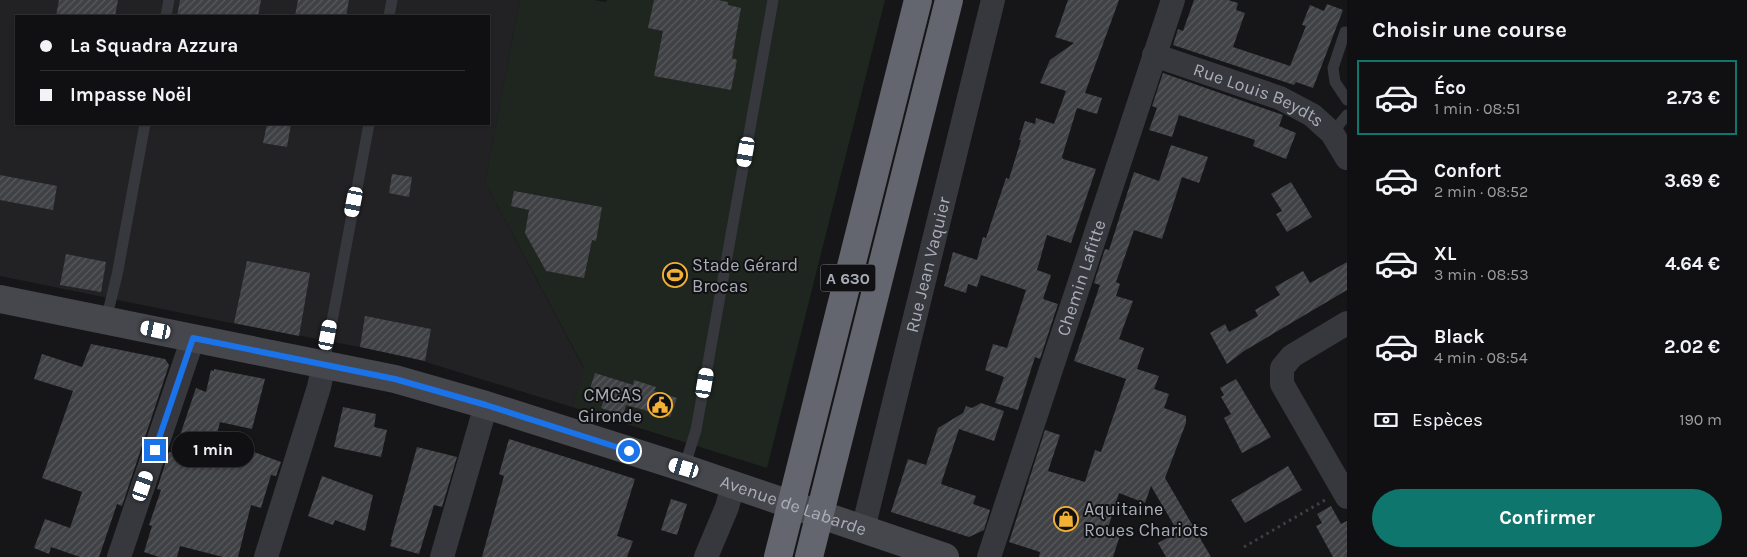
<!DOCTYPE html>
<html lang="fr">
<head>
<meta charset="utf-8">
<style>
	:root { --surface:#101012; --page:#1e1e20; --text:#f1f3f6; --muted:#9c9d9f; --line:#303032; --accent:#0f766e }
	body { margin:0; font-family:Karla,sans-serif; background:var(--page); color:var(--text); height:100vh; display:flex; flex-direction:column; font-size:19px; white-space:nowrap }
	* { box-sizing:border-box; margin:0 }
	p { font-size:16px; color:var(--muted) }
	.icon { flex:none; width:28px; height:28px; fill:none; stroke:currentColor; stroke-width:2; stroke-linecap:round; stroke-linejoin:round }
	.map { position:relative; flex:1; overflow:hidden }
	.panel { display:flex; flex-direction:column; background:var(--surface); width:400px }
	.panel>* { flex:none }
	.top-card { position:absolute; left:15px; top:15px; width:475px; height:110px; border-radius:0px; box-shadow:0 1px 4px #0004,0 0 0 1px var(--line); display:grid; align-content:center; height:110px; padding:0 25px; background:var(--surface) }
	.end { position:absolute; width:22px; height:22px; margin:-11px; border:6px solid #1a73e8; background:#fff; box-shadow:0 0 0 2px #fff }
	.from { border-radius:50% }
	.bubble { position:absolute; height:35px; border-radius:18px; background:var(--surface); box-shadow:0 1px 4px #0004,0 0 0 1px var(--line); font-size:16px; font-weight:700; line-height:35px; text-align:center }
	.car { position:absolute; width:15px; height:30px; margin:-15px -8px; border-radius:6px; box-shadow:0 0 4px 1px #0007; background:linear-gradient(#fff 24%,#345 0 40%,#fff 0 76%,#345 0 86%,#fff 0) }
	.top-card b { display:flex; align-items:center; gap:18px; height:48px; font-size:19px }
	.top-card b+b { border-top:1px solid var(--line) }
	.top-card i { width:12px; height:12px; background:var(--text) }
	ul { padding:0; list-style:none }
	li { display:flex; align-items:center; gap:15px; height:75px; margin:0 10px 8px; padding:0 15px; border:2px solid transparent; border-radius:0px }
	li div { flex:1 }
	li b { display:block; font-size:19px }
	li em { font-style:normal; font-weight:700 }
	li.selected { border-color:var(--accent) }
	li>.icon { width:45px; height:45px; stroke-width:1.5 }
	h2 { padding:0 25px; font-size:22px; line-height:60px }
	.pay { display:flex; align-items:center; gap:12px; height:55px; padding:0 25px; font-size:19px }
	.pay p { margin-inline-start:auto }
	.action { display:flex; gap:10px; margin-top:auto; padding:10px 25px }
	.action a { flex:1; height:58px; border-radius:30px; background:var(--accent); color:#fff; font-size:20px; font-weight:700; line-height:58px; text-align:center }
	main { display:flex; flex:1; min-height:0 }
	.map>svg:first-child { display:block }
	.built { fill:#222225; fill-rule:evenodd }
	.garden { fill:#1e261f }
	.building { fill:url(#building-hatch) }
	.lines { fill:none; stroke-linecap:round; stroke-linejoin:round }
	.path { stroke:#3d3f44; stroke-width:3; stroke-dasharray:2.5 4; stroke-linecap:butt }
	.lane { stroke:#37383d; stroke-width:11 }
	.street { stroke:#37383d; stroke-width:24 }
	.secondary { stroke:#45474d; stroke-width:28 }
	.highway-bridge { stroke:#63666e; stroke-width:28 }
	.route { stroke:#1a73e8; stroke-width:6 }
	.labels { text-anchor:middle; stroke-width:4; stroke-linejoin:round; paint-order:stroke }
	.shield { fill:#111113; stroke:#7b7e86; stroke-width:1 }
	.shield-label { font-size:16px; font-weight:bold; fill:#a8adb8 }
	.street-label { font-size:18px; fill:#a8adb8; stroke:#111113 }
	.poi-label { font-size:18px; fill:#a8adb8; stroke:#111113; text-anchor:start }
</style>
</head>
<body>
<main>
<div class="map">
<svg width="1347" height="557" viewBox="0 0 1347 557">
	<defs>
		<pattern id="building-hatch" width="6" height="6" patternUnits="userSpaceOnUse" patternTransform="scale(1.25)"><rect width="6" height="6" fill="#404145"/><path d="M-1 1l2-2M0 6l6-6M5 7l2-2" fill="none" stroke="#595a5e"/></pattern>
	</defs>
	<rect width="100%" height="100%" fill="#161618"/>
	<path class="built" d="M0,0H520L485,182L584,369L572,407L403,355L231,323L0,276ZM16,16H489V124H16Z"/>
	<path class="garden" d="M520,0H594L606,2L607,0H885L767,468L572,407L584,368L485,182Z"/>
	<path class="building" d="M59,0H118L115,16H56Z
		M180,0H261L258,16H177Z
		M298,0H349L346,16H295Z
		M654,0H718L728,2V5L741,8L732,58L737,60L731,90L654,76L663,31L648,28Z
		M1068,0H1119L1085,93L1102,98L1097,114L1077,108L1062,157L1063,159L1096,169L1071,243L1047,235L1037,270L1051,275L1043,299L1058,304L1040,359L1035,357L1018,410L995,403L1004,377L985,370L993,344L1007,348L1026,290L981,275L977,287L968,284L966,293L944,286L953,252L977,260L983,237L986,238L1006,178L1009,179L1021,140H1019L1025,121L1035,124L1036,118L1054,124L1066,91L1040,83L1050,60L1074,43L1055,37Z
		M1194,0H1228L1238,3L1236,10L1245,13L1233,47L1290,66L1306,26L1302,25L1310,5L1324,11L1327,4L1343,10L1313,88L1296,82L1294,85L1173,45L1178,29L1183,31Z
		M1163,73L1283,115L1279,126L1296,133L1286,159L1253,146L1255,140L1179,115L1172,137L1149,130L1157,108L1152,106Z
		M267,124H291L287,147L263,143Z
		M1171,145L1208,157L1199,183L1182,177L1162,239L1134,230L1116,282L1120,284L1116,296L1133,301L1119,339L1144,348L1137,369L1159,376L1154,389L1169,394L1164,408L1186,416V423L1165,478L1211,557H1166L1158,543L1178,532L1151,486L1145,503L1119,493L1108,528L1121,532L1113,557H1039L1040,552L1009,542L1045,430L1060,435L1048,471L1085,482L1095,450L1101,452L1126,379L1074,361L1100,285L1094,283L1105,249L1109,250L1134,172L1159,181Z
		M392,174L412,177L409,197L389,193Z
		M0,175L57,186L53,210L0,200Z
		M1291,182L1312,217L1287,232L1276,214L1282,211L1271,194Z
		M514,191L602,207L596,241L592,240L584,278L546,271L525,233L529,210L511,206Z
		M66,254L106,262L101,292L60,285Z
		M247,261L310,273L299,336L234,323Z
		M1347,262V290L1244,351L1227,364L1210,333L1225,324L1229,332L1258,316L1255,310L1280,295L1275,287L1303,271L1310,283Z
		M365,316L431,329L425,361L360,347Z
		M91,344L165,359L169,365L122,506L117,504L99,557H80L51,547L49,554L34,548L45,519L70,528L82,492L42,478L73,391L34,379L42,354L82,367Z
		M214,369L265,379L252,429L220,422L216,438L281,462L276,476L271,475L261,508L251,505L238,557H223L180,546L177,557H159L144,552L152,526L149,525L161,490L157,489L169,452L174,453L196,388L206,392L211,370L214,371Z
		M595,373L633,385L634,380L656,387L654,391L677,398L670,417L626,405L623,415L601,408L605,397L589,392Z
		M1236,379L1271,437L1242,453L1224,418L1231,414L1221,397L1224,395L1220,388Z
		M981,403L1004,411L994,441L959,429L941,484L976,496L973,504L990,510L984,530L969,537L891,512L908,459L926,465L938,428L963,413L966,406L972,408Z
		M343,407L376,414L374,427L387,430L381,457L334,447Z
		M509,439L635,479L617,536L633,541L627,557H482L504,476L499,474Z
		M417,447L457,457L442,507L434,505L419,554L390,546L392,540H391Z
		M1288,466L1302,490L1245,523L1231,500Z
		M322,476L373,495L365,531L335,520L333,525L308,516Z
		M671,499L687,504L677,535L661,530Z
		M1331,506L1341,524L1347,521V557H1333L1316,526L1322,523L1317,514Z"/>
	<g class="lines">
		<path class="path" d="M1244,547L1325,500"/>
		<path class="lane" d="M166,16L169,0
			M389,16L392,0
			M1345,32L1333,68L1335,82L1347,100
			M1332,133L1347,115
			M106,320L117,275L145,124
			M324,364L369,124
			M684,468L696,430L773,0"/>
		<g class="street">
			<path id="s1" d="M1154,55L1280,98L1312,115L1332,133L1347,158"/>
			<path d="M1347,323L1292,356L1282,368V384L1347,497"/>
			<path id="s2" d="M863,529L993,0"/>
			<path d="M119,557L193,338"/>
			<path d="M266,557L319,387L324,364"/>
			<path d="M442,557L486,405"/>
			<path d="M706,557L727,507L733,485"/>
			<path id="s3" d="M989,557L1173,0"/>
		</g>
		<path class="secondary" id="s4" d="M0,299L395,379L486,405L684,468L945,557"/>
		<path class="highway-bridge" d="M778,557L918,0
			M809,557L949,0"/>
	</g>
	<g class="lines">
		<path class="route" d="M155,450L193,338L395,379L486,405L629,451"/>
	</g>
	<defs>
		<symbol id="stadium-ring" viewBox="-11 -11 22 22"><circle r="9.5" fill="#111113" stroke="#f2b134" stroke-width="1.5"/><path d="M0-5a6.5 5 0 1 0 0 10a6.5 5 0 1 0 0-10ZM-3.5-1.8h7v3.6h-7Z" fill="#f2b134"/></symbol>
		<symbol id="civic-ring" viewBox="-11 -11 22 22"><circle r="9.5" fill="#111113" stroke="#f2b134" stroke-width="1.5"/><path d="M-.6-6.5H3V-4.5H.6V-3L4-1V1h2V6H-6V1h2V-1L-.6-3ZM-1.2 2.5V6h2.4V2.5Z" fill="#f2b134"/></symbol>
		<symbol id="shop-ring" viewBox="-11 -11 22 22"><circle r="9.5" fill="#111113" stroke="#f2b134" stroke-width="1.5"/><path d="M-5-2.5h2.3a2.7 3.5 0 0 1 5.4 0H5L5.5 6h-11ZM-1.5-2.5h3a1.5 2.3 0 0 0-3 0Z" fill="#f2b134"/></symbol>
	</defs>
	<g fill-rule="evenodd">
		<use href="#stadium-ring" x="661" y="261" width="28" height="28"/>
		<use href="#civic-ring" x="646" y="391" width="28" height="28"/>
		<use href="#shop-ring" x="1052" y="505" width="28" height="28"/>
	</g>
	<g class="labels">
		<rect class="shield" x="820.5" y="264.5" width="55" height="27" rx="4"/>
		<g class="shield-label">
			<text x="848" y="284">A 630</text>
		</g>
		<g class="street-label">
			<text dy="6" stroke="none"><textPath href="#s1" startOffset="112">Rue Louis Beydts</textPath></text>
			<text dy="6" stroke="none"><textPath href="#s2" startOffset="272">Rue Jean Vaquier</textPath></text>
			<text dy="6" stroke="none"><textPath href="#s3" startOffset="294">Chemin Lafitte</textPath></text>
			<text dy="6" stroke="none"><textPath href="#s4" startOffset="821">Avenue de Labarde</textPath></text>
		</g>
		<g class="poi-label">
			<text x="692" y="271">Stade Gérard<tspan x="692" dy="21">Brocas</tspan></text>
			<text x="642" y="401" text-anchor="end">CMCAS<tspan x="642" dy="21">Gironde</tspan></text>
			<text x="1084" y="515">Aquitaine<tspan x="1084" dy="21">Roues Chariots</tspan></text>
		</g>
	</g>
</svg>
<i class="end from" style="left:629px;top:451px"></i>
<i class="end" style="left:155px;top:450px"></i>
<div class="bubble" style="left:172px;top:432px;width:82px">1 min</div>
<i class="car" style="left:746px;top:152px;rotate:190deg"></i>
<i class="car" style="left:354px;top:202px;rotate:191deg"></i>
<i class="car" style="left:156px;top:330px;rotate:282deg"></i>
<i class="car" style="left:328px;top:335px;rotate:11deg"></i>
<i class="car" style="left:705px;top:383px;rotate:10deg"></i>
<i class="car" style="left:684px;top:468px;rotate:287deg"></i>
<i class="car" style="left:143px;top:486px;rotate:19deg"></i>
<div class="top-card">
<b><i class="from"></i>La Squadra Azzura</b>
<b><i></i>Impasse Noël</b>
</div>
</div>
<section class="panel">
<h2>Choisir une course</h2>
<ul>
<li class="selected"><svg class="icon" aria-label="car" viewBox="0 0 24 24"><path d="M5 17H2v-5l4-1 3-4h7l3 4 3 1v5h-3M9 17h6M6 11h13"/><circle cx="7" cy="17" r="2"/><circle cx="17" cy="17" r="2"/></svg><div><b>Éco</b><p>1 min · 08:51</p></div><em>2.73 €</em></li>
<li><svg class="icon" aria-label="car" viewBox="0 0 24 24"><path d="M5 17H2v-5l4-1 3-4h7l3 4 3 1v5h-3M9 17h6M6 11h13"/><circle cx="7" cy="17" r="2"/><circle cx="17" cy="17" r="2"/></svg><div><b>Confort</b><p>2 min · 08:52</p></div><em>3.69 €</em></li>
<li><svg class="icon" aria-label="car" viewBox="0 0 24 24"><path d="M5 17H2v-5l4-1 3-4h7l3 4 3 1v5h-3M9 17h6M6 11h13"/><circle cx="7" cy="17" r="2"/><circle cx="17" cy="17" r="2"/></svg><div><b>XL</b><p>3 min · 08:53</p></div><em>4.64 €</em></li>
<li><svg class="icon" aria-label="car" viewBox="0 0 24 24"><path d="M5 17H2v-5l4-1 3-4h7l3 4 3 1v5h-3M9 17h6M6 11h13"/><circle cx="7" cy="17" r="2"/><circle cx="17" cy="17" r="2"/></svg><div><b>Black</b><p>4 min · 08:54</p></div><em>2.02 €</em></li>
</ul>
<div class="pay"><svg class="icon" aria-label="cash" viewBox="0 0 24 24"><path d="M3 7h18v10H3z"/><circle cx="12" cy="12" r="2"/></svg>Espèces<p>190 m</p></div>
<div class="action"><a>Confirmer</a></div>
</section>
</main>
</body>
</html>
